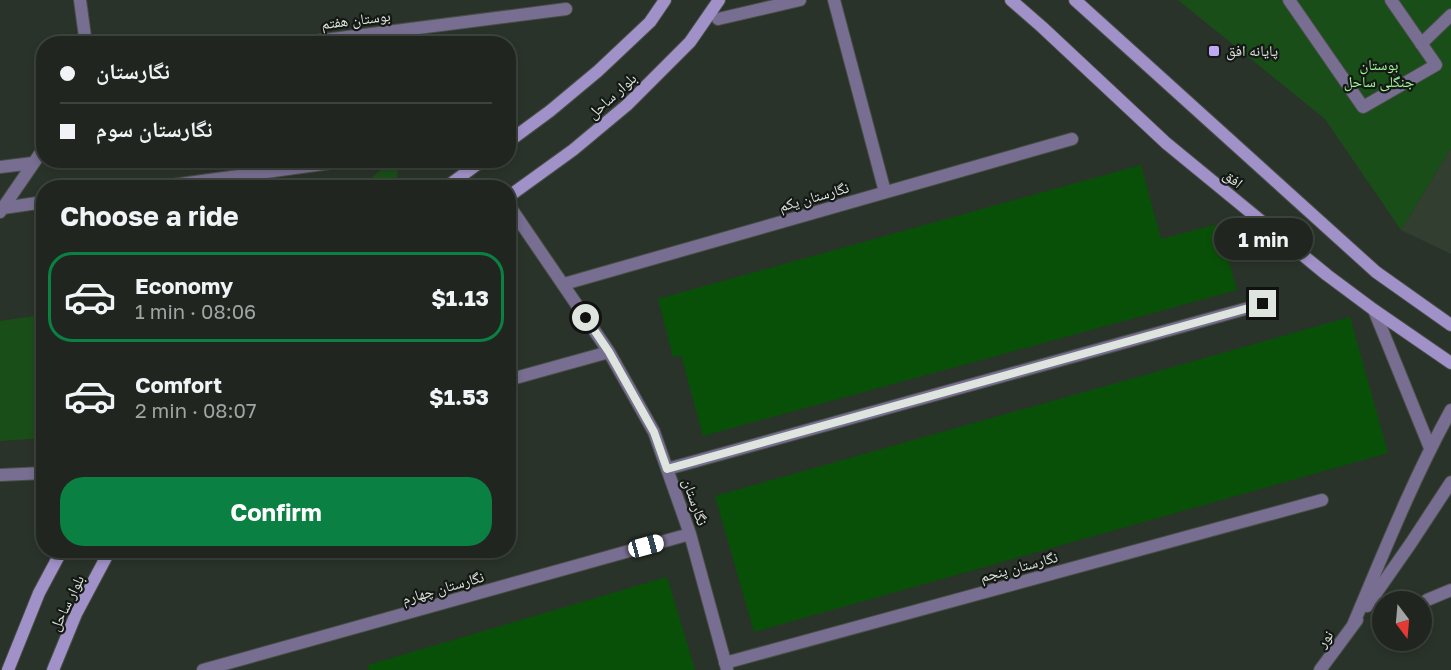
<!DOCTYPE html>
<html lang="en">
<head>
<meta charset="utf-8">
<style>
	:root { --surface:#20261f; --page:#282e28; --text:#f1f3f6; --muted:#a2a5a4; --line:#3d433d; --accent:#0b8043 }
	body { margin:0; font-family:"Golos Text","Noto Naskh Arabic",sans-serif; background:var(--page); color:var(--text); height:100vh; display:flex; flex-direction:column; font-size:22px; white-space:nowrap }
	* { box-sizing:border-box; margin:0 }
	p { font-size:20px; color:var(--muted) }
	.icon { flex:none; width:33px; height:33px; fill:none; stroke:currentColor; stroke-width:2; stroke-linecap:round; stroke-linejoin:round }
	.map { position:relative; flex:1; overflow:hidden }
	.panel { position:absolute; left:36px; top:180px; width:480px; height:378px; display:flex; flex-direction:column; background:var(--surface); border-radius:24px; box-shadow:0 3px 9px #0003,0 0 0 2px var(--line) }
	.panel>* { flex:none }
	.guide { position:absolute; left:36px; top:36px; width:480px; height:132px; border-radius:24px; box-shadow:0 3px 9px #0003,0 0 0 2px var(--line); display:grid; align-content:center; height:132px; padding:0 24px; background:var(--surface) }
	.needle { width:39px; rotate:164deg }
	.controls { position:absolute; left:1372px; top:591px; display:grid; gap:12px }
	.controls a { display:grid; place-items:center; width:60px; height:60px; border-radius:50%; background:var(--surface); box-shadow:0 3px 9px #0003,0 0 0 2px var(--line); font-size:30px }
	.end { position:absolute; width:27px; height:27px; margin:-14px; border:8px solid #dee4de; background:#111; box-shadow:0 0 0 3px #111 }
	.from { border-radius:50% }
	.bubble { position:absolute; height:42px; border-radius:21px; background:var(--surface); box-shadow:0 3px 9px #0003,0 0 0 2px var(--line); font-size:20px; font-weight:700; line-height:42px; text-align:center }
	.car { position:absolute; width:18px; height:36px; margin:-18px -9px; border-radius:8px; box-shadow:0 0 4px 2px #0007; background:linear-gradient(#fff 24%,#345 0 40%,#fff 0 76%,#345 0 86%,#fff 0) }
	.guide b { display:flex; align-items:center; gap:21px; height:57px; font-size:22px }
	.guide b+b { border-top:2px solid var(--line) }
	.guide i { width:15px; height:15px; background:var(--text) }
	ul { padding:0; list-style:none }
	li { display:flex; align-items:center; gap:18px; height:90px; margin:0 12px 9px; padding:0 12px; border:3px solid transparent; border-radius:24px }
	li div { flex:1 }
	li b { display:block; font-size:22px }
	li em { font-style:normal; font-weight:700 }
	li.on { border-color:var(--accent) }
	li>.icon { width:54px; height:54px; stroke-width:1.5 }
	h2 { padding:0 24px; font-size:27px; line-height:72px }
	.primary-button { display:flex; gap:12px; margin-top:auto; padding:12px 24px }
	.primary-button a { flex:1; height:69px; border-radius:24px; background:var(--accent); color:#fff; font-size:24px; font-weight:700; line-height:69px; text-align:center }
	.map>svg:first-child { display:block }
	.built { fill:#313e30 }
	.green { fill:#1a4e18 }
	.building { fill:#085008 }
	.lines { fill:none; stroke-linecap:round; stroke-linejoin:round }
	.pedestrian-casing { stroke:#474f46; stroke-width:14 }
	.minor-casing { stroke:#474f46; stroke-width:14 }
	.secondary-casing { stroke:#474f46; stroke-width:14 }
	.pedestrian { stroke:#786e91; stroke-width:12 }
	.minor { stroke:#786e91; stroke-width:12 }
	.secondary { stroke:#a191c9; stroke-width:12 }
	.route { stroke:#dee4de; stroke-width:8 }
	.poi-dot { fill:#bfa9f4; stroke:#151915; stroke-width:2 }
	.labels { text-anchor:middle; stroke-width:4.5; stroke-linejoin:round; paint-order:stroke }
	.street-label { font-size:15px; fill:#dee4de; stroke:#151915 }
	.poi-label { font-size:15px; fill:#dee4de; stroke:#151915; text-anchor:start }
	.park-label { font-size:15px; fill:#a0f89a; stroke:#151915 }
</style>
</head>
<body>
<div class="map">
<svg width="1451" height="670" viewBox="0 0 1451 670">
	<rect width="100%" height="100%" fill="#2a3329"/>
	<path class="built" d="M1451,148V254L1401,230Z"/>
	<path class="green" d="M1178,0H1451V148L1401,230L1325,119Z
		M393,160L399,161L396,187H360Z
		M43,315V438L0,441V321Z"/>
	<path class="building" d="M1141,165L1161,239L1218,224L1237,290L703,436L681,355L673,357L658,299Z
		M1350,317L1388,453L754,632L715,496Z
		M667,577L695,670H369L368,665Z"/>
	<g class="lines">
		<defs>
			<path id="pedestrian" d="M1289,0L1363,107L1436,65L1391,0
				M1421,44L1451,15"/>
			<path id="minor" d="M80,0L86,44
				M834,0L885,192
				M718,19L800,0
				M293,44L566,9
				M0,167L33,163
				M152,188L352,160
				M508,204L609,352L654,432L690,534L727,669
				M3,208L44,202
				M0,212L44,148
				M564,284L1072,139
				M1374,310L1430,448
				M508,380L609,352
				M667,469L1263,304
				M0,475L44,473
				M1427,600L1451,590
				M1367,606L1411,543L1451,482
				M1353,625C1384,552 1413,479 1451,410
				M725,663L1322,500
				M203,670L690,534
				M1320,670L1357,620"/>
			<path id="secondary" d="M1011,0L1042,27L1166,143L1327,275L1374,310L1451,363
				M1075,0L1376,272L1451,325
				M508,142L550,111L598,71L650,22L665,0
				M445,188L483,160
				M508,197L573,150L627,105L690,42L719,0
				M8,670L39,593L62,550
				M53,670L76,614L110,550"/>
		</defs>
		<use href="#pedestrian" class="pedestrian-casing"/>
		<use href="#minor" class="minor-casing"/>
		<use href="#secondary" class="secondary-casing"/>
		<use href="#pedestrian" class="pedestrian"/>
		<use href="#minor" class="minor"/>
		<use href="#secondary" class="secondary"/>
	</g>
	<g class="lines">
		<path class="route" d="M586,318L609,352L654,432L667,469L1263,304"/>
	</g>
	<rect class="poi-dot" x="1208" y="45" width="12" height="12" rx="3"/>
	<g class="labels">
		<g class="street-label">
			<text transform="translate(356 20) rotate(-7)" y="5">بوستان هفتم</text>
			<text transform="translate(612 96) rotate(-42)" y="5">بلوار ساحل</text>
			<text transform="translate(1233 179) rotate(39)" y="5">افق</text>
			<text transform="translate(814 197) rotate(-16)" y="5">نگارستان یکم</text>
			<text transform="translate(695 502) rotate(71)" y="5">نگارستان</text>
			<text transform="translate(1019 567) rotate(-15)" y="5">نگارستان پنجم</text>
			<text transform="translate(443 588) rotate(-16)" y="5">نگارستان چهارم</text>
			<text transform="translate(67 603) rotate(-64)" y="5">بلوار ساحل</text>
			<text transform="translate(1325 639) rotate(-54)" y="5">نور</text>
		</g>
		<g class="poi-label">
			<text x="1226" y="56">پایانه افق</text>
		</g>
		<g class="park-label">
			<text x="1379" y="70">بوستان<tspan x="1379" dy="17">جنگلی ساحل</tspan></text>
		</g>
	</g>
</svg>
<div class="controls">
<a><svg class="needle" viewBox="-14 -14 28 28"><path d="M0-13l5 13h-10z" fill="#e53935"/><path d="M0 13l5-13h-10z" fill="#a2a5a4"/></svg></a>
</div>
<i class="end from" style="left:586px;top:318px"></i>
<i class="end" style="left:1263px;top:304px"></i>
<div class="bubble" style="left:1214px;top:218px;width:99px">1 min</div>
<i class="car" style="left:646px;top:546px;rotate:75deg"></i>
<div class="guide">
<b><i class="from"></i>نگارستان</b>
<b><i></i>نگارستان سوم</b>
</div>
<section class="panel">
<h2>Choose a ride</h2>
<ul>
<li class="on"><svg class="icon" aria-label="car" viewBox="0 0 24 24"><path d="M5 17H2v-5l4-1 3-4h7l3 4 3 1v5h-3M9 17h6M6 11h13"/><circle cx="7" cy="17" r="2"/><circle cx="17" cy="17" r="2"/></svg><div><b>Economy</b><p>1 min · 08:06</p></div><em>$1.13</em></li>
<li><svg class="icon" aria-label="car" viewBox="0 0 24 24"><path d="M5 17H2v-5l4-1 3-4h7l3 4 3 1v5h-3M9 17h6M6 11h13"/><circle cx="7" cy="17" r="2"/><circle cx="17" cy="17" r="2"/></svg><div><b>Comfort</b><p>2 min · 08:07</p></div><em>$1.53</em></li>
</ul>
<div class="primary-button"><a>Confirm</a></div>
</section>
</div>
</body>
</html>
